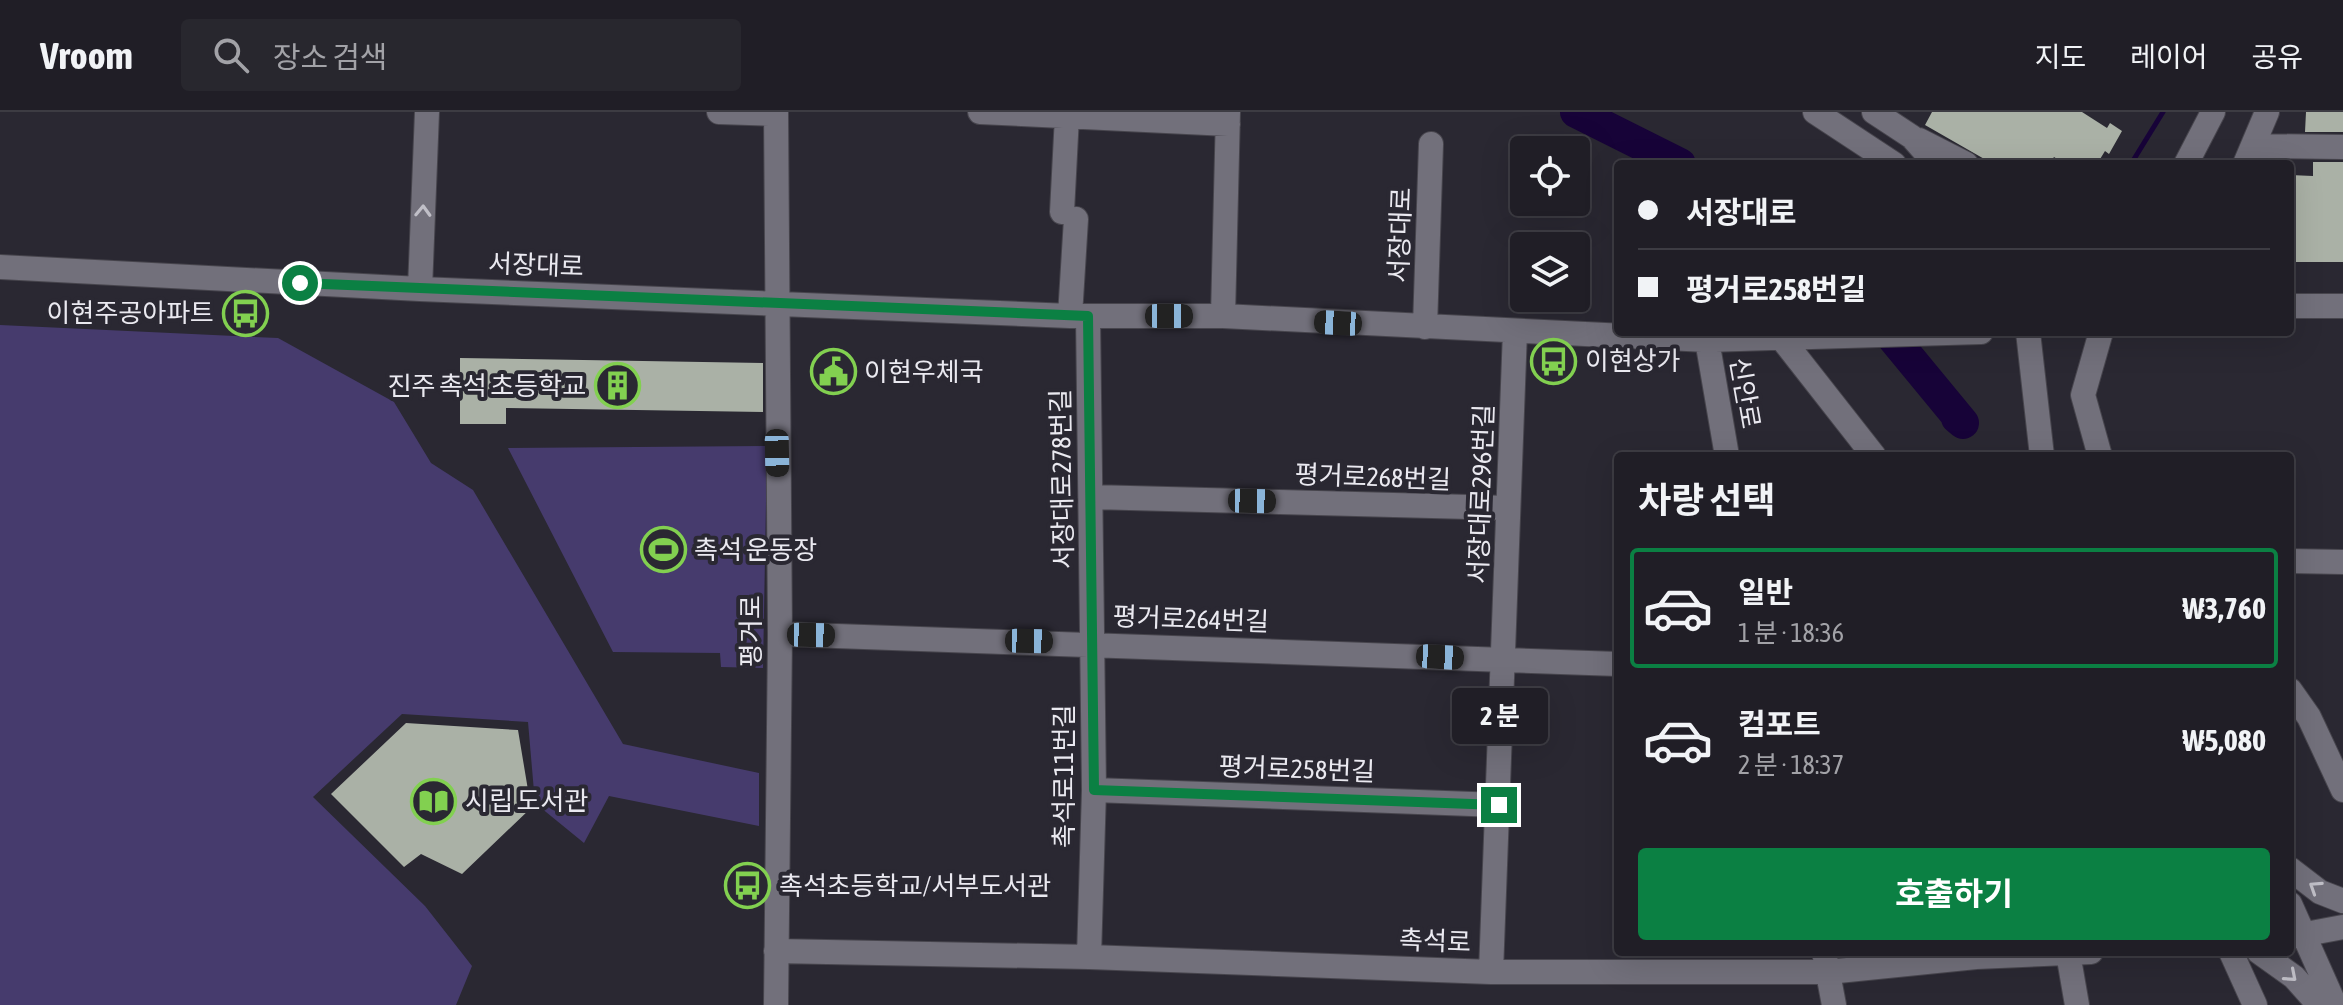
<!DOCTYPE html>
<html lang="ko">
<head>
<meta charset="utf-8">
<style>
	:root { --surface:#201e26; --page:#28272e; --text:#f1f3f6; --muted:#a2a2a7; --line:#3d3c43; --accent:#0b8043 }
	body { margin:0; font-family:"Asap Condensed","Noto Sans KR",sans-serif; background:var(--page); color:var(--text); height:100vh; display:flex; flex-direction:column; font-size:30px; white-space:nowrap }
	* { box-sizing:border-box; margin:0 }
	p { font-size:26px; color:var(--muted) }
	.icon { flex:none; width:44px; height:44px; fill:none; stroke:currentColor; stroke-width:2; stroke-linecap:round; stroke-linejoin:round }
	.map { position:relative; flex:1; overflow:hidden }
	.panel { position:absolute; left:1614px; top:340px; width:680px; height:504px; display:flex; flex-direction:column; background:var(--surface); border-radius:8px; box-shadow:0 8px 32px #0002,0 0 0 2px var(--line) }
	.panel>* { flex:none }
	.banner { position:absolute; left:1614px; top:48px; width:680px; height:176px; border-radius:8px; box-shadow:0 8px 32px #0002,0 0 0 2px var(--line); display:grid; align-content:center; height:176px; padding:0 24px; background:var(--surface) }
	.buttons { position:absolute; left:1510px; top:24px; display:grid; gap:16px }
	.buttons a { display:grid; place-items:center; width:80px; height:80px; border-radius:8px; background:var(--surface); box-shadow:0 8px 32px #0002,0 0 0 2px var(--line); font-size:40px }
	.end { position:absolute; width:36px; height:36px; margin:-18px; border:10px solid #0b8043; background:#fff; box-shadow:0 0 0 4px #fff }
	.from { border-radius:50% }
	.bubble { position:absolute; height:56px; border-radius:8px; background:var(--surface); box-shadow:0 8px 32px #0002,0 0 0 2px var(--line); font-size:26px; font-weight:700; line-height:56px; text-align:center }
	.car { position:absolute; width:24px; height:48px; margin:-24px -12px; border-radius:10px; box-shadow:0 0 6px 2px #0007; background:linear-gradient(#222 24%,#8ab4d8 0 40%,#222 0 76%,#8ab4d8 0 86%,#222 0) }
	.banner b { display:flex; align-items:center; gap:28px; height:76px; font-size:30px }
	.banner b+b { border-top:2px solid var(--line) }
	.banner i { width:20px; height:20px; background:var(--text) }
	ul { padding:0; list-style:none }
	li { display:flex; align-items:center; gap:24px; height:120px; margin:0 16px 12px; padding:0 8px; border:4px solid transparent; border-radius:8px }
	li div { flex:1 }
	li b { display:block; font-size:30px }
	li em { font-style:normal; font-weight:700 }
	li.active { border-color:var(--accent) }
	li>.icon { width:72px; height:72px; stroke-width:1.5 }
	h2 { padding:0 24px; font-size:36px; line-height:96px }
	.action { display:flex; gap:16px; margin-top:auto; padding:16px 24px }
	.action a { flex:1; height:92px; border-radius:8px; background:var(--accent); color:#fff; font-size:32px; font-weight:700; line-height:92px; text-align:center }
	header { display:flex; align-items:center; gap:48px; box-sizing:border-box; height:112px; padding:0 40px; background:var(--surface); border-bottom:2px solid var(--line) }
	header strong { font-size:38px }
	nav { display:flex; gap:44px; margin-inline-start:auto; font-size:28px }
	.search { width:560px; height:72px; background:var(--page); display:flex; align-items:center; gap:20px; box-sizing:border-box; padding:0 28px; border-radius:8px; color:var(--muted); font-size:30px }
	.map>svg:first-child { display:block }
	.green { fill:#463b6d }
	.lines { fill:none; stroke-linecap:round; stroke-linejoin:round }
	.stream { stroke:#170338; stroke-width:5 }
	.river { stroke:#170338; stroke-width:32 }
	.building { fill:#aab1a6 }
	.minor-casing { stroke:#47454d; stroke-width:26 }
	.minor { stroke:#72707b; stroke-width:24 }
	.oneway { stroke:#c0bfc7 }
	.route { stroke:#0b8043; stroke-width:10 }
	.labels { text-anchor:middle; stroke-width:8; stroke-linejoin:round; paint-order:stroke }
	.street-label { font-size:26px; fill:#eae9f0; stroke:#2a2832 }
	.poi-label { font-size:26px; fill:#eae9f0; stroke:#2a2832; text-anchor:start }
</style>
</head>
<body>
<header>
<strong>Vroom</strong>
<div class="search"><svg class="icon" aria-label="search" viewBox="0 0 24 24"><circle cx="10" cy="10" r="6"/><path d="M15 15l6 6"/></svg>장소 검색</div>
<nav><a>지도</a><a>레이어</a><a>공유</a></nav>
</header>
<div class="map">
<svg width="2343" height="893" viewBox="0 0 2343 893">
	<rect width="100%" height="100%" fill="#2a2832"/>
	<path class="green" d="M0,213L278,226L394,290L431,351L473,378L623,632L759,661V714L609,684L584,731L535,691L528,610L402,602L313,685L425,794L472,854L456,893H0Z
		M767,334L763,556L721,555L720,541L613,540L508,336Z"/>
	<g class="lines">
		<path class="stream" d="M2131,52L2163,0"/>
		<path class="river" d="M1576,0L1680,52
			M1888,220L1963,311L1957,306"/>
	</g>
	<path class="building" d="M1932,0H2082L2107,16L2110,11L2122,19L2109,42L2105,39L2097,52H2065L2054,45L2049,52L2034,47L2031,52H1993L1925,13Z
		M2306,0H2343V20H2305Z
		M2313,50H2343V150H2290V63L2313,64Z
		M460,246L763,251V300L506,296V312H460Z
		M406,611L518,618L531,696L462,762L421,742L404,755L331,682Z"/>
	<g class="lines">
		<defs>
			<path id="minor" d="M719,0L776,2
				M980,0L1228,12
				M1815,0L1894,52
				M1874,0L1912,25L1936,52
				M1919,28L1966,52
				M2253,34L2343,35
				M2186,52L2213,0
				M2245,52L2267,0
				M1062,100L1067,4
				M0,155L420,177L1070,204H1223L1707,228L1981,220
				M420,177L427,0
				M2290,194H2343
				M1070,204L1076,107
				M1088,204L1094,678L1089,845
				M1223,204L1228,0
				M1425,215L1431,32
				M1713,220L1707,228L1727,344
				M2028,220L2042,344
				M1783,228L1874,344
				M2100,344L2083,283L2101,220
				M1092,385L1508,396
				M2290,449L2343,450
				M780,522L1618,552
				M2290,578L2309,605L2343,678
				M1094,678L1499,693
				M2290,757L2320,780L2343,789
				M2290,792L2335,893
				M2290,825L2343,815
				M776,839L1089,845L1491,860H1828L1976,845L2091,840
				M1824,840L1834,893
				M2231,840L2255,893
				M2259,840L2294,865L2319,893
				M2068,841L2077,893
				M1491,860L1515,219
				M776,893L780,522L776,0"/>
		</defs>
		<use href="#minor" class="minor-casing"/>
		<use href="#minor" class="minor"/>
	</g>
	<defs><path id="oneway-chevron" d="M-2-3.5L2.5 0L-2 3.5" fill="none" stroke-width="1.6" stroke-linecap="round" stroke-linejoin="round" transform="scale(2)"/></defs>
	<g class="oneway">
		<use href="#oneway-chevron" transform="translate(423 99) rotate(-88)"/>
		<use href="#oneway-chevron" transform="translate(2315 775) rotate(-147)"/>
		<use href="#oneway-chevron" transform="translate(2291 864) rotate(41)"/>
	</g>
	<g class="lines">
		<path class="route" d="M300,171L1088,204L1094,678L1499,693"/>
	</g>
	<defs>
		<symbol id="bus-ring" viewBox="-11 -11 22 22"><circle r="9.5" fill="#2a2832" stroke="#82d050" stroke-width="1.5"/><path d="M-5-6H5V4H4V6H2V4H-2V6H-4V4H-5ZM-3.5-4V0h7V-4ZM-3.5 1.2v1.5H-2V1.2ZM2 1.2v1.5H3.5V1.2Z" fill="#82d050"/></symbol>
		<symbol id="civic-ring" viewBox="-11 -11 22 22"><circle r="9.5" fill="#2a2832" stroke="#82d050" stroke-width="1.5"/><path d="M-.6-6.5H3V-4.5H.6V-3L4-1V1h2V6H-6V1h2V-1L-.6-3ZM-1.2 2.5V6h2.4V2.5Z" fill="#82d050"/></symbol>
		<symbol id="building-ring" viewBox="-11 -11 22 22"><circle r="9.5" fill="#2a2832" stroke="#82d050" stroke-width="1.5"/><path d="M-4-6H4V6H1V3H-1V6H-4ZM-2.5-4.3h1.7v1.8h-1.7ZM.8-4.3h1.7v1.8H.8ZM-2.5-1h1.7V.8h-1.7ZM.8-1h1.7V.8H.8Z" fill="#82d050"/></symbol>
		<symbol id="stadium-ring" viewBox="-11 -11 22 22"><circle r="9.5" fill="#2a2832" stroke="#82d050" stroke-width="1.5"/><path d="M0-5a6.5 5 0 1 0 0 10a6.5 5 0 1 0 0-10ZM-3.5-1.8h7v3.6h-7Z" fill="#82d050"/></symbol>
		<symbol id="library-ring" viewBox="-11 -11 22 22"><circle r="9.5" fill="#2a2832" stroke="#82d050" stroke-width="1.5"/><path d="M-6-4Q-3-5.5-.7-3.5V5Q-3 3-6 4ZM6-4Q3-5.5 .7-3.5V5Q3 3 6 4Z" fill="#82d050"/></symbol>
	</defs>
	<g fill-rule="evenodd">
		<use href="#bus-ring" x="220" y="176" width="51" height="51"/>
		<use href="#bus-ring" x="1528" y="224" width="51" height="51"/>
		<use href="#civic-ring" x="808" y="234" width="51" height="51"/>
		<use href="#building-ring" x="592" y="248" width="51" height="51"/>
		<use href="#stadium-ring" x="638" y="412" width="51" height="51"/>
		<use href="#library-ring" x="408" y="664" width="51" height="51"/>
		<use href="#bus-ring" x="722" y="748" width="51" height="51"/>
	</g>
	<g class="labels">
		<g class="street-label">
			<text transform="translate(1400 123) rotate(-88)" y="9">서장대로</text>
			<text transform="translate(536 153) rotate(2)" y="9">서장대로</text>
			<text transform="translate(1745 281) rotate(80)" y="9">신안로</text>
			<text transform="translate(1373 365) rotate(2)" y="9">평거로268번길</text>
			<text transform="translate(1062 367) rotate(-91)" y="9">서장대로278번길</text>
			<text transform="translate(1481 382) rotate(-88)" y="9">서장대로296번길</text>
			<text transform="translate(1191 507) rotate(2)" y="9">평거로264번길</text>
			<text transform="translate(751 519) rotate(-90)" y="9">평거로</text>
			<text transform="translate(1297 657) rotate(2)" y="9">평거로258번길</text>
			<text transform="translate(1064 664) rotate(-90)" y="9">촉석로11번길</text>
			<text transform="translate(1435 829) rotate(2)" y="9">촉석로</text>
		</g>
		<g class="poi-label">
			<text x="214" y="210" text-anchor="end">이현주공아파트</text>
			<text x="1585" y="258">이현상가</text>
			<text x="864" y="269">이현우체국</text>
			<text x="586" y="283" text-anchor="end">진주 촉석 초등학교</text>
			<text x="694" y="447">촉석 운동장</text>
			<text x="465" y="698">시립 도서관</text>
			<text x="779" y="783">촉석초등학교/서부도서관</text>
		</g>
	</g>
</svg>
<div class="buttons">
<a><svg class="icon" aria-label="locate" viewBox="0 0 24 24"><circle cx="12" cy="12" r="6"/><path d="M12 2v4M12 18v4M2 12h4M18 12h4"/></svg></a>
<a><svg class="icon" aria-label="layers" viewBox="0 0 24 24"><path d="M12 4l9 5-9 5-9-5zM3 14l9 5 9-5"/></svg></a>
</div>
<i class="end from" style="left:300px;top:171px"></i>
<i class="end" style="left:1499px;top:693px"></i>
<div class="bubble" style="left:1452px;top:576px;width:96px">2 분</div>
<i class="car" style="left:1169px;top:204px;rotate:90deg"></i>
<i class="car" style="left:1338px;top:211px;rotate:273deg"></i>
<i class="car" style="left:777px;top:341px;rotate:179deg"></i>
<i class="car" style="left:1252px;top:389px;rotate:91deg"></i>
<i class="car" style="left:811px;top:523px;rotate:91deg"></i>
<i class="car" style="left:1029px;top:529px;rotate:91deg"></i>
<i class="car" style="left:1440px;top:545px;rotate:93deg"></i>
<div class="banner">
<b><i class="from"></i>서장대로</b>
<b><i></i>평거로258번길</b>
</div>
<section class="panel">
<h2>차량 선택</h2>
<ul>
<li class="active"><svg class="icon" aria-label="car" viewBox="0 0 24 24"><path d="M5 17H2v-5l4-1 3-4h7l3 4 3 1v5h-3M9 17h6M6 11h13"/><circle cx="7" cy="17" r="2"/><circle cx="17" cy="17" r="2"/></svg><div><b>일반</b><p>1 분 · 18:36</p></div><em>₩3,760</em></li>
<li><svg class="icon" aria-label="car" viewBox="0 0 24 24"><path d="M5 17H2v-5l4-1 3-4h7l3 4 3 1v5h-3M9 17h6M6 11h13"/><circle cx="7" cy="17" r="2"/><circle cx="17" cy="17" r="2"/></svg><div><b>컴포트</b><p>2 분 · 18:37</p></div><em>₩5,080</em></li>
</ul>
<div class="action"><a>호출하기</a></div>
</section>
</div>
</body>
</html>
